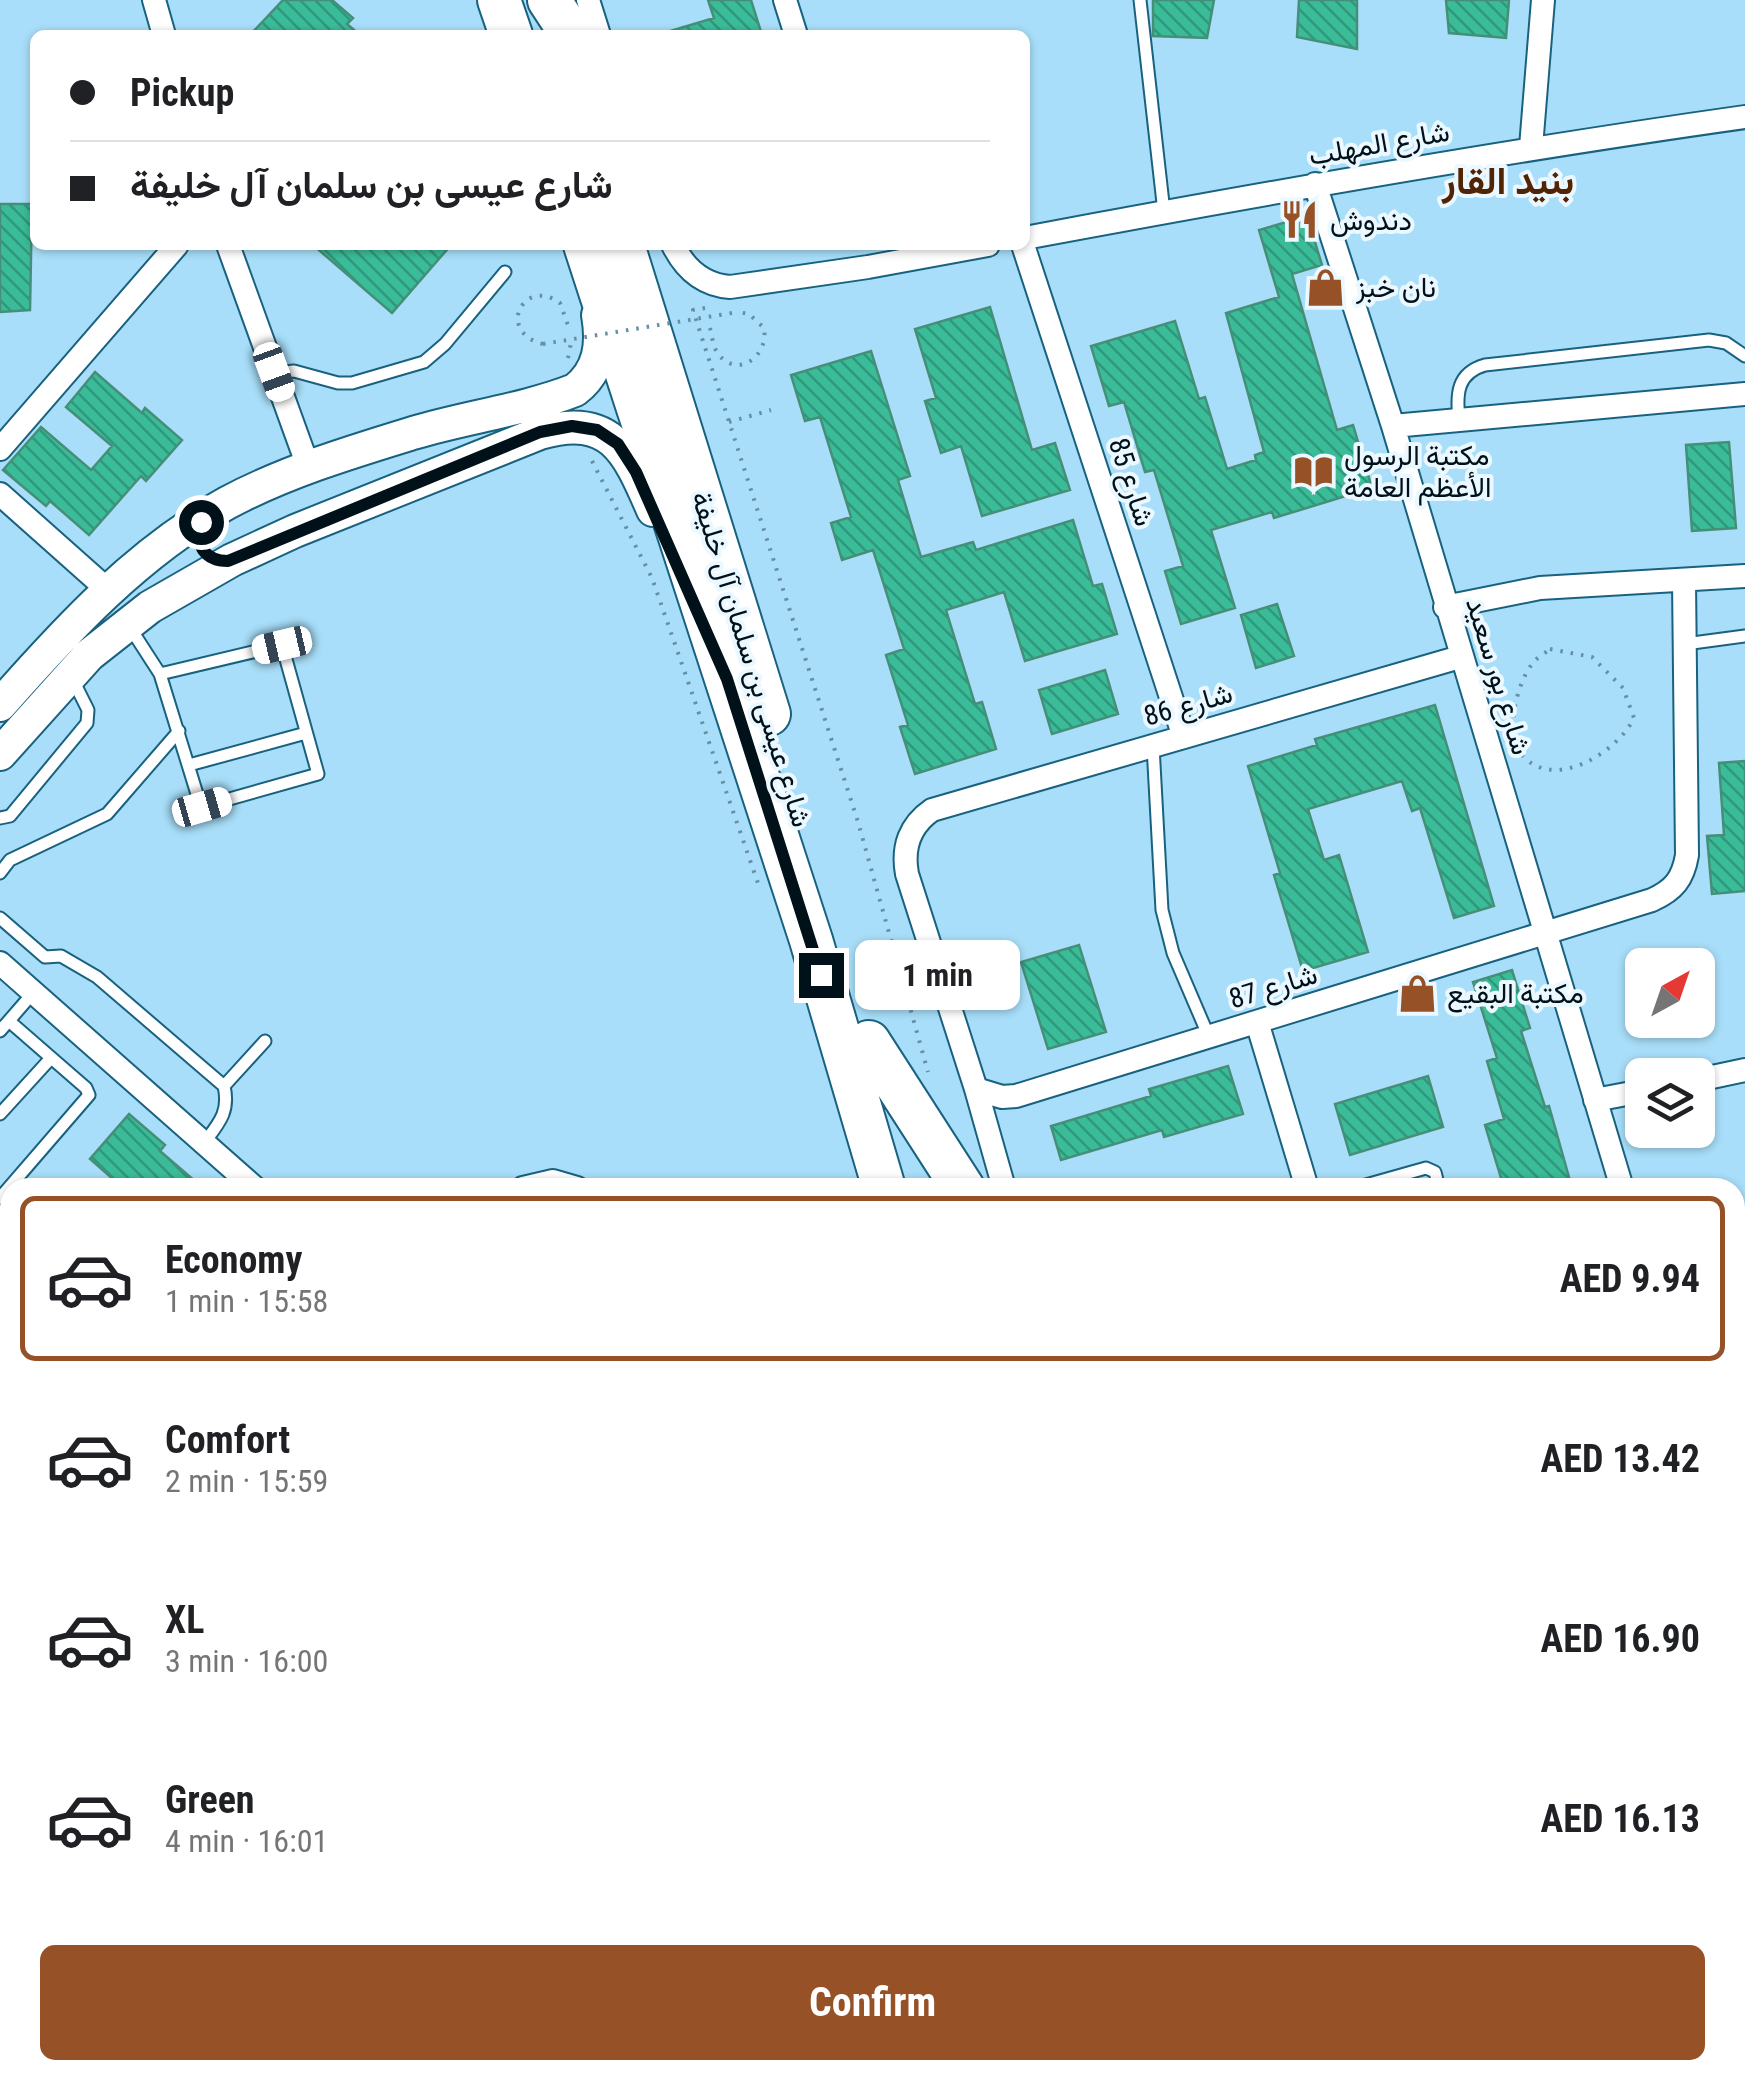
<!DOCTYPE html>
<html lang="en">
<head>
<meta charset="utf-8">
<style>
	:root { --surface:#fff; --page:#f2f2f2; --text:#202124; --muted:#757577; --line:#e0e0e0; --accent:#965126 }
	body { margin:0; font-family:"Roboto Condensed",Vazirmatn,sans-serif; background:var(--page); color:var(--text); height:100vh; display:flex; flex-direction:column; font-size:38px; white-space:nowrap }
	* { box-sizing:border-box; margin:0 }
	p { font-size:32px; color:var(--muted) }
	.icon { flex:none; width:55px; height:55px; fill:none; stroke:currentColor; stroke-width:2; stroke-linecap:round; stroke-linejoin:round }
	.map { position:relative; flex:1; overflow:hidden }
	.drawer { position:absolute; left:0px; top:1178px; width:1745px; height:902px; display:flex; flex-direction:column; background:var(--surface); border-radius:30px 30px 0 0; box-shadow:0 2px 8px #0004 }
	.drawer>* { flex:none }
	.guide { position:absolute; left:30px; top:30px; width:1000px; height:220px; border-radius:15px; box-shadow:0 2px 8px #0004; display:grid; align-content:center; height:220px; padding:0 40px; background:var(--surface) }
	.needle { width:65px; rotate:40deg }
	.buttons { position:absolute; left:1625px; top:948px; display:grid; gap:20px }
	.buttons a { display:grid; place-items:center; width:90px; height:90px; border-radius:15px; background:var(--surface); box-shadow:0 2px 8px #0004; font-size:50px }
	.end { position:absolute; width:45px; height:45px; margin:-22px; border:12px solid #00111a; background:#fff; box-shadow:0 0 0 5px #fff }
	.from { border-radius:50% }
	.bubble { position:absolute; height:70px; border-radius:15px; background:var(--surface); box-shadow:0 2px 8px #0004; font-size:32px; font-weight:700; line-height:70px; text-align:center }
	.car { position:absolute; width:30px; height:60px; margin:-30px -15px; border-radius:12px; box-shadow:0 0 8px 2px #0007; background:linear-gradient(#fff 24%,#345 0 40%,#fff 0 76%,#345 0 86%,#fff 0) }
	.guide b { display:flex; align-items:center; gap:35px; height:95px; font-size:38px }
	.guide b+b { border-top:2px solid var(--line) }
	.guide i { width:25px; height:25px; background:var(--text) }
	ul { padding:18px 0 0; list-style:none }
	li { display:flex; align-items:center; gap:30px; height:165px; margin:0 20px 15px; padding:0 20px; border:5px solid transparent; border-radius:15px }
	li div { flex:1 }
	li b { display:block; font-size:38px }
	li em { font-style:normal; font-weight:700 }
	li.active { border-color:var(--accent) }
	li>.icon { width:90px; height:90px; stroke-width:1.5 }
	.cta { display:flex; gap:20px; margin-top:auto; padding:20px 40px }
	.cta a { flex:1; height:115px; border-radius:15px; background:var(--accent); color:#fff; font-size:40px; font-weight:700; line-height:115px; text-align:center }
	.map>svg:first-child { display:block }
	.building { fill:url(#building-back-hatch); stroke:#458f78; stroke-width:2.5 }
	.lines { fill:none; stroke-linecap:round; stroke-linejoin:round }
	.lane-casing { stroke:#19627f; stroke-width:15 }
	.street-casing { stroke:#19627f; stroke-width:26 }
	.secondary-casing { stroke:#19627f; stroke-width:36 }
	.highway-casing { stroke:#19627f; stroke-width:46 }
	.path { stroke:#678fa3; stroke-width:4; stroke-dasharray:2.5 8; stroke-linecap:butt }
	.lane { stroke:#fff; stroke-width:11 }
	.street { stroke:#fff; stroke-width:22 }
	.secondary { stroke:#fff; stroke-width:32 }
	.highway { stroke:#fff; stroke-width:42 }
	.path-bridge { stroke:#678fa3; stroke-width:4; stroke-dasharray:2.5 8; stroke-linecap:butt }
	.route { stroke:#00111a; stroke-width:12 }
	.labels { text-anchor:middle; stroke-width:8; stroke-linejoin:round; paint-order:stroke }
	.street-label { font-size:28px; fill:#00111a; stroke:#ebf8ff }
	.poi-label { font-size:28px; fill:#00111a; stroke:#ebf8ff; text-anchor:start }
	.district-label { font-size:38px; font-weight:bold; fill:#512404; stroke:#ebf8ff }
</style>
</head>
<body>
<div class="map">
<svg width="1745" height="2078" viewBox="0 0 1745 2078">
	<defs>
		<pattern id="building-back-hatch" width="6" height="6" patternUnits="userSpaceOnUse" patternTransform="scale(2.5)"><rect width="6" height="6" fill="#3bbc98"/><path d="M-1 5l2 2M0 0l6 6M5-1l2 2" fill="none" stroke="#2f977b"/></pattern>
	</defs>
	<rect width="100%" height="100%" fill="#a8def9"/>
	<path class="building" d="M283,0H332L353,18L347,24L360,35H250Z
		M708,0H751L762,35H671L670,31L714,18Z
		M1153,0H1214L1207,38L1153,36Z
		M1299,0H1357V49L1297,37Z
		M1446,0H1509L1506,38L1449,33Z
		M0,204H32L30,310L0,312Z
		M1307,216L1322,265L1292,274L1337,430L1353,425L1372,488L1274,518L1272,512L1211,530L1235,608L1181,624L1165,571L1183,566L1154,470L1145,472L1124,402L1109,406L1091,346L1175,321L1199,399L1205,397L1227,469L1256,460L1255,455L1264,452L1226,313L1279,297L1259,230Z
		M313,245H451L392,313Z
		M990,307L1032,450L1055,443L1070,490L982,516L961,446L941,453L925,401L936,398L915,329Z
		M871,351L910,476L898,480L921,557L973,542L976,550L1073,520L1093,586L1102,584L1117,634L1025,661L1004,592L946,610L975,704L982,702L996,749L915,774L900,727L908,725L886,655L904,649L873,550L842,560L831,523L851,517L820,417L805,421L791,375Z
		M95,372L142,413L145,408L182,440L146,481L141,476L89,535L50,501L46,506L3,470L41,427L91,470L112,446L66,407Z
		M1729,442L1736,528L1692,531L1686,445Z
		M1277,604L1294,656L1256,668L1241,615Z
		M1105,670L1118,714L1052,734L1039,690Z
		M1435,705L1494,906L1454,918L1420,808L1412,811L1402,781L1308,809L1324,860L1339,855L1368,952L1303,971L1274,875L1280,873L1248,766L1317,745L1315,739Z
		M1745,761V891L1712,894L1707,836L1724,835L1719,763Z
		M1079,945L1106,1032L1048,1049L1021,962Z
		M1512,970L1530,1028L1521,1031L1545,1107L1549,1106L1572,1188H1504L1485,1125L1504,1119L1487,1061L1497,1058L1473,982Z
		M1228,1066L1243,1114L1164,1137L1162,1130L1061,1160L1051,1126L1151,1096L1149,1089Z
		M1428,1076L1443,1127L1350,1155L1335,1104Z
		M129,1114L165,1145L160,1151L203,1188H123L90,1159Z"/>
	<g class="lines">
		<defs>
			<path id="lane" d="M1140,0L1164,212
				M274,373L294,371L338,383H352L424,362L445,344L505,272
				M1459,420C1456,394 1457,373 1485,365L1709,340L1726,343L1745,356
				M129,626L160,674L201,807L318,774L282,645L160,674
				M1685,644L1745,636
				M1153,746L1162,910L1173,953L1209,1037
				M189,765L306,733
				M0,818L10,816L87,723L88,710L72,678
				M0,873L10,860L107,814L179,731
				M0,918L45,957L61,956L97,977L224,1086
				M0,1031L33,993
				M0,1114L51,1058
				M204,1143C219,1123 230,1112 224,1086L265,1041
				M1355,1188L1426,1168L1435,1172L1438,1184L1435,1188
				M0,1198L89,1095L86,1088L9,1021
				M1735,1245L1745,1242
				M1735,1805L1745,1802
				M0,1953L10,1942"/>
			<path id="street" d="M154,0L164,35
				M588,0L599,35
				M785,0L796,35
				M1531,147L1543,0
				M1315,184L1393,426L1622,1188
				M1025,238C1265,193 1504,151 1745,117
				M228,245L309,469
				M673,245C685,269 703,285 730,287L868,267L988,245
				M1023,245L1184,737
				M1393,426L1745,394
				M0,449L177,245
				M0,494L109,591
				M1445,607L1540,588L1745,576
				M0,963L255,1188
				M1257,1022L1307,1188
				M1698,1080L1745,1070
				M976,1089L1002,1097L1016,1096L1652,900C1674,890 1683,879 1687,855L1684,581
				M1595,1100L1642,1091
				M523,1188L553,1181L577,1188
				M1004,1188L976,1089L907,874C902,847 910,825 932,810L1460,657
				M0,1226L10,1235
				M0,1505L10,1514
				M1735,1548L1745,1579
				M0,1570L10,1558
				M1735,1737L1745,1734
				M157,2070L166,2078
				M469,2070L502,2073L529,2070
				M875,2070L877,2078
				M1282,2070L1284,2078
				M1577,2070L1580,2078
				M693,2078L700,2070"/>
			<path id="secondary" d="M0,705C67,629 138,552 227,503C285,472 351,452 413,433C466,417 524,410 575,390C600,371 603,344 598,315
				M0,754L89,655L150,607L232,560L295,531L540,433C612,412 628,453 653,510"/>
			<path id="highway" d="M499,0L511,35
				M549,0L572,35
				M585,245L811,940L884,1188
				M623,245L769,714
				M869,1042L963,1188
				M1123,2070L1125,2078
				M1155,2070L1158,2078
				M1187,2070L1190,2078"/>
		</defs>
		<use href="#lane" class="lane-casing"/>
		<use href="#street" class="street-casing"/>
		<use href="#secondary" class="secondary-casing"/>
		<use href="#highway" class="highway-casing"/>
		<path class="path" d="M705,308L693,310L858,822L928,1072
			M710,328C712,336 713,346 717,352C735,380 769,358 764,328L749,314L738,312
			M543,344C495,332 524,276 560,303L570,331
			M568,358L572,338
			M729,422L771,410
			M592,461L652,578L760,889
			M1550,649L1592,657L1623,688L1634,718C1618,751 1558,790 1525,758C1503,738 1516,685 1532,664C1536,658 1544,654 1550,649Z"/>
		<use href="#lane" class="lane"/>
		<use href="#street" class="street"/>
		<use href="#secondary" class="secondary"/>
		<use href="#highway" class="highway"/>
		<path class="path-bridge" d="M543,344L738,312"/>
	</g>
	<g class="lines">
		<path class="route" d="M201,522C193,544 205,561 228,561L540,432L572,426L597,430L618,444L636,472L727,679L821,975"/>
	</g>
	<defs>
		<symbol id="restaurant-bare" viewBox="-9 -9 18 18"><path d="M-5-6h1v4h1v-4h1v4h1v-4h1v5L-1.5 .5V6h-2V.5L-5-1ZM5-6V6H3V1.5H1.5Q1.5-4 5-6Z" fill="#965126" stroke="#ebf8ff" stroke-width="2.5" paint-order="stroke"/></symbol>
		<symbol id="shop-bare" viewBox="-9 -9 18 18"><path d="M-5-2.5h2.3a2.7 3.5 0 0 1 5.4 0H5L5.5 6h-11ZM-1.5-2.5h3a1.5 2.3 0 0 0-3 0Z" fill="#965126" stroke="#ebf8ff" stroke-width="2.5" paint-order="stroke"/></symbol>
		<symbol id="library-bare" viewBox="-9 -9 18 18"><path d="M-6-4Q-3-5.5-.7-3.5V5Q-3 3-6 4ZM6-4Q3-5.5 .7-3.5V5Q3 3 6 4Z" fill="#965126" stroke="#ebf8ff" stroke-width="2.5" paint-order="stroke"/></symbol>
	</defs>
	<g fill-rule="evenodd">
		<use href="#restaurant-bare" x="1272" y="192" width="55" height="55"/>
		<use href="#shop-bare" x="1298" y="260" width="55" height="55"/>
		<use href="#library-bare" x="1286" y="444" width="55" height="55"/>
		<use href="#shop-bare" x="1390" y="966" width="55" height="55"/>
	</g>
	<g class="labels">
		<g class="street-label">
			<text transform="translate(1379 143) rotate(-10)" y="10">شارع المهلب</text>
			<text transform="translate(1132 482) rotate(72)" y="10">شارع 85</text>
			<text transform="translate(752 659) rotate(73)" y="10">شارع عيسى بن سلمان آل خليفة</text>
			<text transform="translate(1499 676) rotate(73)" y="10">شارع بور سعيد</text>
			<text transform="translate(1188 704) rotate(-16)" y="10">شارع 86</text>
			<text transform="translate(1273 986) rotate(-17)" y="10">شارع 87</text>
		</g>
		<g class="poi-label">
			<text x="1330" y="230">دندوش</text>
			<text x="1356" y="297">نان خبز</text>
			<text x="1344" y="465">مكتبة الرسول<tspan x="1344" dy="32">الأعظم العامة</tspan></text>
			<text x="1447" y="1003">مكتبة البقيع</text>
		</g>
		<g class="district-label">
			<text x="1508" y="194">بنيد القار</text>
		</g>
	</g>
</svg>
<div class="buttons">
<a><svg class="needle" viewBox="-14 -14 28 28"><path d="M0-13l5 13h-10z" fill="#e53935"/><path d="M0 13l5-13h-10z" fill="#757577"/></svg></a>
<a><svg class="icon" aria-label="layers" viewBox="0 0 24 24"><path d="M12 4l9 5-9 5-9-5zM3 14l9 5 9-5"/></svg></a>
</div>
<i class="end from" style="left:201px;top:522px"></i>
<i class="end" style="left:821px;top:975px"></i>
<div class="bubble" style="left:855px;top:940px;width:165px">1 min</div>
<i class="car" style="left:274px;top:372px;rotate:160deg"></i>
<i class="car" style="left:282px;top:645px;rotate:257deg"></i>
<i class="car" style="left:202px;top:807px;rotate:74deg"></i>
<div class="guide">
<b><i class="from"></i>Pickup</b>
<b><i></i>شارع عيسى بن سلمان آل خليفة</b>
</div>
<section class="drawer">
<ul>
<li class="active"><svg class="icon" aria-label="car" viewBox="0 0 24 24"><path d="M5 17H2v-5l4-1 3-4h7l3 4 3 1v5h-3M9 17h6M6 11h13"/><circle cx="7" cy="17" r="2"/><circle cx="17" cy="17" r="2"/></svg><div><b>Economy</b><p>1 min · 15:58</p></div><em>AED 9.94</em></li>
<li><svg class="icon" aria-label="car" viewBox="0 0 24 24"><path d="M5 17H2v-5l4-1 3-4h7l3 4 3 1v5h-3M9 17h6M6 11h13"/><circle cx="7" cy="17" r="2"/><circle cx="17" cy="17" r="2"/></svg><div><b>Comfort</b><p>2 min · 15:59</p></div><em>AED 13.42</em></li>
<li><svg class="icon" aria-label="car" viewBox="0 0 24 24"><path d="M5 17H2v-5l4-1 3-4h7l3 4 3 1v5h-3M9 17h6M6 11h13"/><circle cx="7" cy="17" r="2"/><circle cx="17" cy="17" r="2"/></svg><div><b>XL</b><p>3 min · 16:00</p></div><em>AED 16.90</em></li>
<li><svg class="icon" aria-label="car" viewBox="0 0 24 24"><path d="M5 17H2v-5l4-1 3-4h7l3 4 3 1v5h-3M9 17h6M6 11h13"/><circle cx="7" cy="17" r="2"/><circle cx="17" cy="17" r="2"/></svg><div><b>Green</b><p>4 min · 16:01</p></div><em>AED 16.13</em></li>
</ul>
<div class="cta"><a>Confirm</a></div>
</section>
</div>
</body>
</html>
